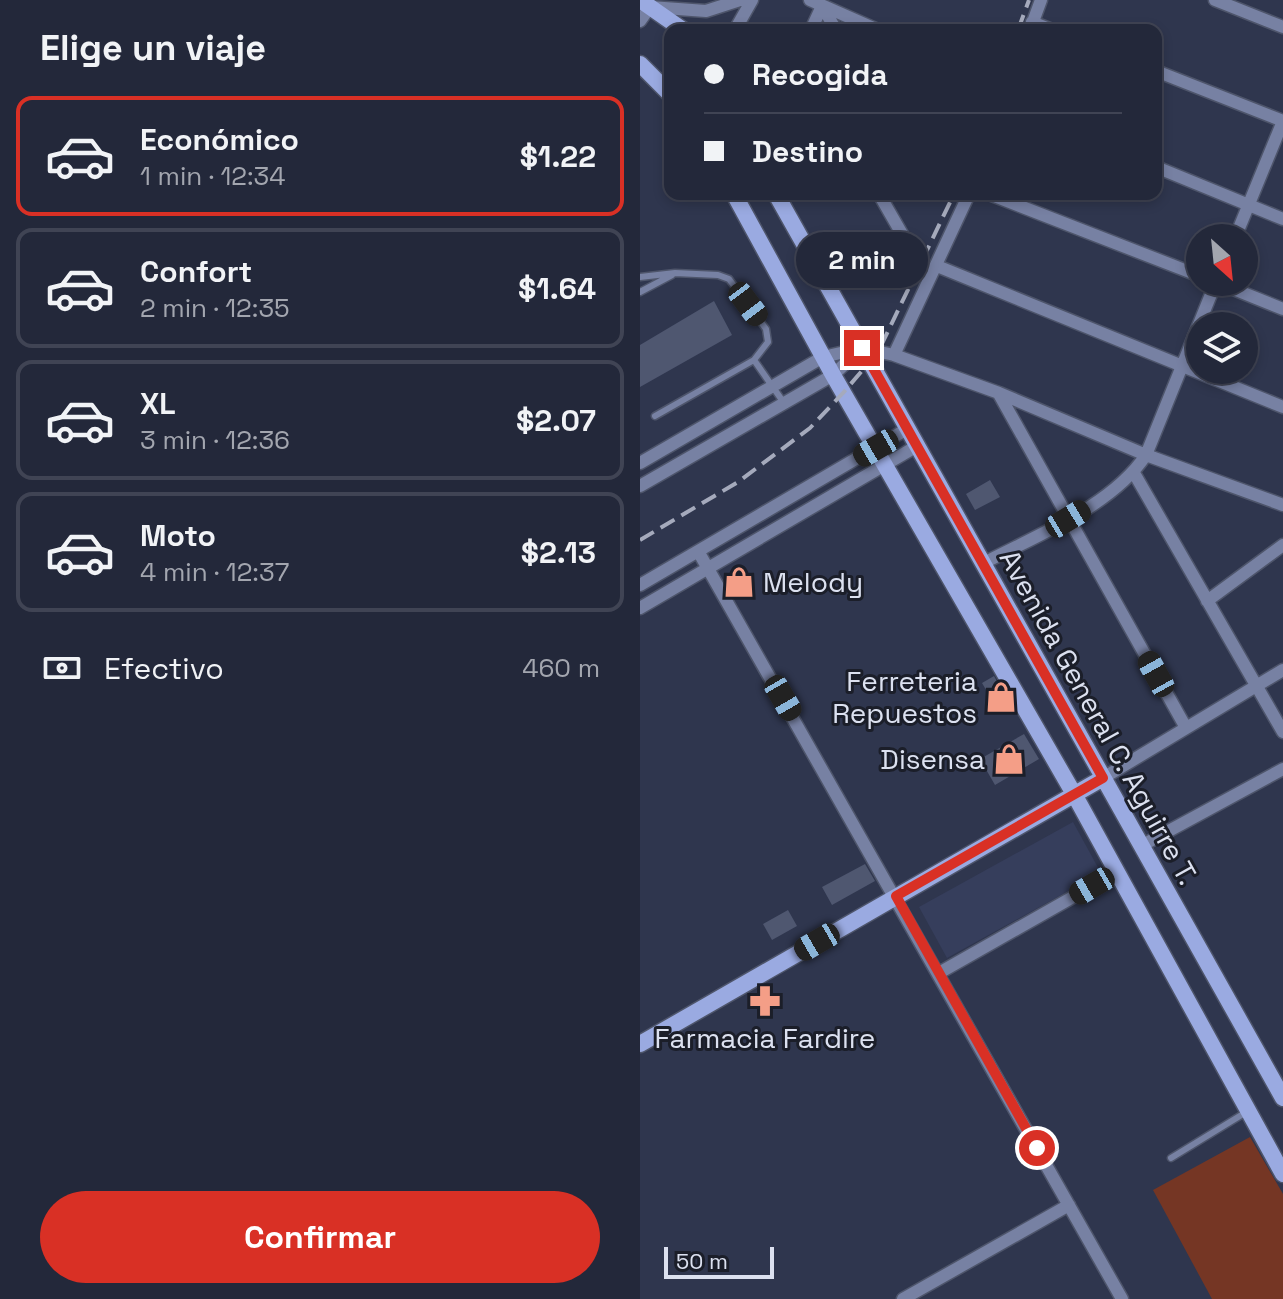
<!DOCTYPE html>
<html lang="es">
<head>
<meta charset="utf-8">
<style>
	:root { --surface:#23283a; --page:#2b3042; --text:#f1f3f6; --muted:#a3a6af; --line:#404454; --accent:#d93025 }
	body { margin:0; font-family:"Space Grotesk",sans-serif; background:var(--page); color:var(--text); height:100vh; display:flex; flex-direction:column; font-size:30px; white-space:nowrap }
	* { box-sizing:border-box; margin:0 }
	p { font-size:26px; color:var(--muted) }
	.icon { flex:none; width:44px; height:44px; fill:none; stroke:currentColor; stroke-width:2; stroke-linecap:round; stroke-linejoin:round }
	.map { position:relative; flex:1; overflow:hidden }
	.sheet { display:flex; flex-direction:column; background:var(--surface); width:640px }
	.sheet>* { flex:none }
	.guide { position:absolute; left:24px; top:24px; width:498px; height:176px; border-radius:16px; box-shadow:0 4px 12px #0003,0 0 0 2px var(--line); display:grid; align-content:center; height:176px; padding:0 40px; background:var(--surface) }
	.needle { width:52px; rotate:153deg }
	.controls { position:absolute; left:546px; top:224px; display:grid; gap:16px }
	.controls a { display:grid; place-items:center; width:72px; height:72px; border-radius:50%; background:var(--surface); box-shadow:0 4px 12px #0003,0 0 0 2px var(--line); font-size:40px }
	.scale { position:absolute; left:24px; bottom:20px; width:110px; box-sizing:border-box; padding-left:8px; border:4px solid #dce1f0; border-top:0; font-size:22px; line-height:28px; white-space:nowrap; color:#dce1f0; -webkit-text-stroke:6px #1b1e29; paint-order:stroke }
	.end { position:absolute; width:36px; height:36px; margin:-18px; border:10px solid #d93025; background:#fff; box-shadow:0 0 0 4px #fff }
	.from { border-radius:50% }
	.bubble { position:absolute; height:56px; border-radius:28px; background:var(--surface); box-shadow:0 4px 12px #0003,0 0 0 2px var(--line); font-size:26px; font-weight:600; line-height:56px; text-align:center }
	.car { position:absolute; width:24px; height:48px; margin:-24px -12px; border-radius:10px; box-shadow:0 0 6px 2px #0007; background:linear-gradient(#222 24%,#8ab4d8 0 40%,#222 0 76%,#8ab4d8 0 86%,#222 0) }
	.guide b { display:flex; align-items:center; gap:28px; height:76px; font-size:30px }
	.guide b+b { border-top:2px solid var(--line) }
	.guide i { width:20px; height:20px; background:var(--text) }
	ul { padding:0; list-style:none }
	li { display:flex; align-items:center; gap:24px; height:120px; margin:0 16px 12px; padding:0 24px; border:4px solid var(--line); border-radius:16px }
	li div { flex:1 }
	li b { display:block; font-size:30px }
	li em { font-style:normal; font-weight:600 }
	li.on { border-color:var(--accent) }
	li>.icon { width:72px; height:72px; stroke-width:1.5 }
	h2 { padding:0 40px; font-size:36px; line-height:96px }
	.pay { display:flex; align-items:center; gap:20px; height:88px; padding:0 40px; font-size:30px }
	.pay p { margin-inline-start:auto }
	.action { display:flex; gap:16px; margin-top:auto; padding:16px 40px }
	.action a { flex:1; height:92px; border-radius:48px; background:var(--accent); color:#fff; font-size:32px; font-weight:600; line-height:92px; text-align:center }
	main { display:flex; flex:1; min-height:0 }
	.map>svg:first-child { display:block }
	.built { fill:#363e5c }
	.green { fill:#753624 }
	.building { fill:#4f5770 }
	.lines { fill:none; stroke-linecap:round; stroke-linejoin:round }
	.lane-casing { stroke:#4e556b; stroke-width:9 }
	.street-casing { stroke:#4e556b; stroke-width:15 }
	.secondary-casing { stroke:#4e556b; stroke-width:19 }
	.lane { stroke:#7781a3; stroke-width:6 }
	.street { stroke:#7781a3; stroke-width:12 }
	.secondary { stroke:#9aaae1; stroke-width:16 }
	.rail { stroke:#a5aabc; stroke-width:4; stroke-dasharray:16 8; stroke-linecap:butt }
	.route { stroke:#d93025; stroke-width:10 }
	.labels { text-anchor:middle; stroke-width:6; stroke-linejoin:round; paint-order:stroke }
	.poi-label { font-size:28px; fill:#dce1f0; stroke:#1b1e29; text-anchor:end }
	.street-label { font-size:28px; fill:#dce1f0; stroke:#1b1e29 }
</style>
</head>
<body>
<main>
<section class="sheet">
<h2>Elige un viaje</h2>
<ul>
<li class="on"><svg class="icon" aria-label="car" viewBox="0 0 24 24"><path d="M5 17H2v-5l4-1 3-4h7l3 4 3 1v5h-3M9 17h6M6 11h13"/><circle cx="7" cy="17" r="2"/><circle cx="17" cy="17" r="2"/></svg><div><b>Económico</b><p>1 min · 12:34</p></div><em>$1.22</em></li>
<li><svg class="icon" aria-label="car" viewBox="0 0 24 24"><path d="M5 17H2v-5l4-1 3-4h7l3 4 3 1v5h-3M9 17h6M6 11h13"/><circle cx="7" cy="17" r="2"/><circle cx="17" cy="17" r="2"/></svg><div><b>Confort</b><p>2 min · 12:35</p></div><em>$1.64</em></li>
<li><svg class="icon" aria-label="car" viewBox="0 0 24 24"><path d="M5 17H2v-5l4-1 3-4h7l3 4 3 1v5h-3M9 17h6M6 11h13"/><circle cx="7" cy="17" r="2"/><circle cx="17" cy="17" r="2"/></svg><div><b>XL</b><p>3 min · 12:36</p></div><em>$2.07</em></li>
<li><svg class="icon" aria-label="car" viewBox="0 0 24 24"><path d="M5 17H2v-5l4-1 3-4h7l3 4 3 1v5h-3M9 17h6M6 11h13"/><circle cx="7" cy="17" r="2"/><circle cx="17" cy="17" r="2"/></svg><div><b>Moto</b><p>4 min · 12:37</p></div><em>$2.13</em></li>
</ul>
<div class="pay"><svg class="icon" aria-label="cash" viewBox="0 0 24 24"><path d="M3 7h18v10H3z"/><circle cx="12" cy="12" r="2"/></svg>Efectivo<p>460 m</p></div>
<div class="action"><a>Confirmar</a></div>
</section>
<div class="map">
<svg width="643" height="1299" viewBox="0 0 643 1299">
	<rect width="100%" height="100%" fill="#2f364e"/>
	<path class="built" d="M433,822L461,873L307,958L279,907Z"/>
	<path class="green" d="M610,1137L643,1194V1299H572L513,1190Z"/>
	<path class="building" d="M74,301L92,335L0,387V345Z
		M350,480L360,497L335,510L326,494Z
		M354,676L369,703L358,710L342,683Z
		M384,734L399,759L355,785L340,759Z
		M225,864L235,881L192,905L182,887Z
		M148,910L157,926L132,940L123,924Z"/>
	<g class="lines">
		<defs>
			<path id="lane" d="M0,277L35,273L78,275L89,279L126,329L128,342L114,360L144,403
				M0,292L32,275
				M15,416L114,360
				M531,1158L608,1111"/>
			<path id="street" d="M170,0L238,30
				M575,0L643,27
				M182,6L196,30
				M0,21L10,7L66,11L100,0
				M392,22L412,30
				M95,30L112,0
				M171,30L182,6
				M390,30L401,0
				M516,71L643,121L595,238
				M516,167L643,219
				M239,194L262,234
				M349,194L560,276
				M297,266L643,407
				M576,282L643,309
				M254,355L329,194
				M359,394L545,726
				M0,463L183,357L222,348L254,355L359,393L506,455L643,505
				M494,473L643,732
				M0,486L193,375L221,349
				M58,551L482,1299
				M344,563C397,535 472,506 506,455L576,282
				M0,585L267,429
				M567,601L643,545
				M0,608L277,446
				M463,778L643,670
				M501,846L643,769
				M299,973L477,872
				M263,1299L429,1205"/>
			<path id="secondary" d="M0,0L43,30
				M0,64L30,94
				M94,194L193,375L434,794L643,1174
				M136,194L643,1098
				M0,1044L463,778"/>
		</defs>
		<use href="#lane" class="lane-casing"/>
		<use href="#street" class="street-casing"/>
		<use href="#secondary" class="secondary-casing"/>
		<use href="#lane" class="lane"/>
		<use href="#street" class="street"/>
		<use href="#secondary" class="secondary"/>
		<path class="rail" d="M378,30L389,0
			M0,540L98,482L170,428L203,393L238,352L314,194"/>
	</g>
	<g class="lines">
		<path class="route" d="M222,348L463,778L256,896L397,1148"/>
	</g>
	<defs>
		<symbol id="shop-bare" viewBox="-9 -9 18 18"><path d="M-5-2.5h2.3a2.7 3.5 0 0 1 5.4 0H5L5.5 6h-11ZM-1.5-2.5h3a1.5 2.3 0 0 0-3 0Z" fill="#f49e87" stroke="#1b1e29" stroke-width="2.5" paint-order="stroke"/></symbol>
		<symbol id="pharmacy-bare" viewBox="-9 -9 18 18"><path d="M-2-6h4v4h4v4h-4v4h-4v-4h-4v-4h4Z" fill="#f49e87" stroke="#1b1e29" stroke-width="2.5" paint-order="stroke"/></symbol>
	</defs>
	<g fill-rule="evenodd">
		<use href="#shop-bare" x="77" y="560" width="44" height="44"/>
		<use href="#shop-bare" x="339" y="675" width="44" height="44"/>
		<use href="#shop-bare" x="347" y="737" width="44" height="44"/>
		<use href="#pharmacy-bare" x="103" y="979" width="44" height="44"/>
	</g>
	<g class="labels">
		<g class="poi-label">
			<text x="123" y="592" text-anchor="start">Melody</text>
			<text x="337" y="691">Ferreteria<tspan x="337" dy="32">Repuestos</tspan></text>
			<text x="345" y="769">Disensa</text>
			<text x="125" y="1048" text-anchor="middle">Farmacia Fardire</text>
		</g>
		<g class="street-label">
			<text transform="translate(459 717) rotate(61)" y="10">Avenida General C. Aguirre T.</text>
		</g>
	</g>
</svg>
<div class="controls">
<a><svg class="needle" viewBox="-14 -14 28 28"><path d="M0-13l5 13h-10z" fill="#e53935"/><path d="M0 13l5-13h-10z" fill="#a3a6af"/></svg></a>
<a><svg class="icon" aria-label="layers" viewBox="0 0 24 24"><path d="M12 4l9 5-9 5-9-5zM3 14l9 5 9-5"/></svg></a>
</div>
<div class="scale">50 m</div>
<i class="end from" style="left:397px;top:1148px"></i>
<i class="end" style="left:222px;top:348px"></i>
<div class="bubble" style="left:156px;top:232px;width:132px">2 min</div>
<i class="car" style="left:108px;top:304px;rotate:143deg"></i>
<i class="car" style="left:236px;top:448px;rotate:240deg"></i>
<i class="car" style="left:428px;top:519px;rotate:59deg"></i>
<i class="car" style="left:516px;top:674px;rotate:331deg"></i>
<i class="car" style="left:143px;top:698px;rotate:150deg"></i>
<i class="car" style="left:452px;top:886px;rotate:240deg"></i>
<i class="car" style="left:177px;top:942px;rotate:240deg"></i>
<div class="guide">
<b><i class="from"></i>Recogida</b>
<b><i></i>Destino</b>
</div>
</div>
</main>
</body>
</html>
